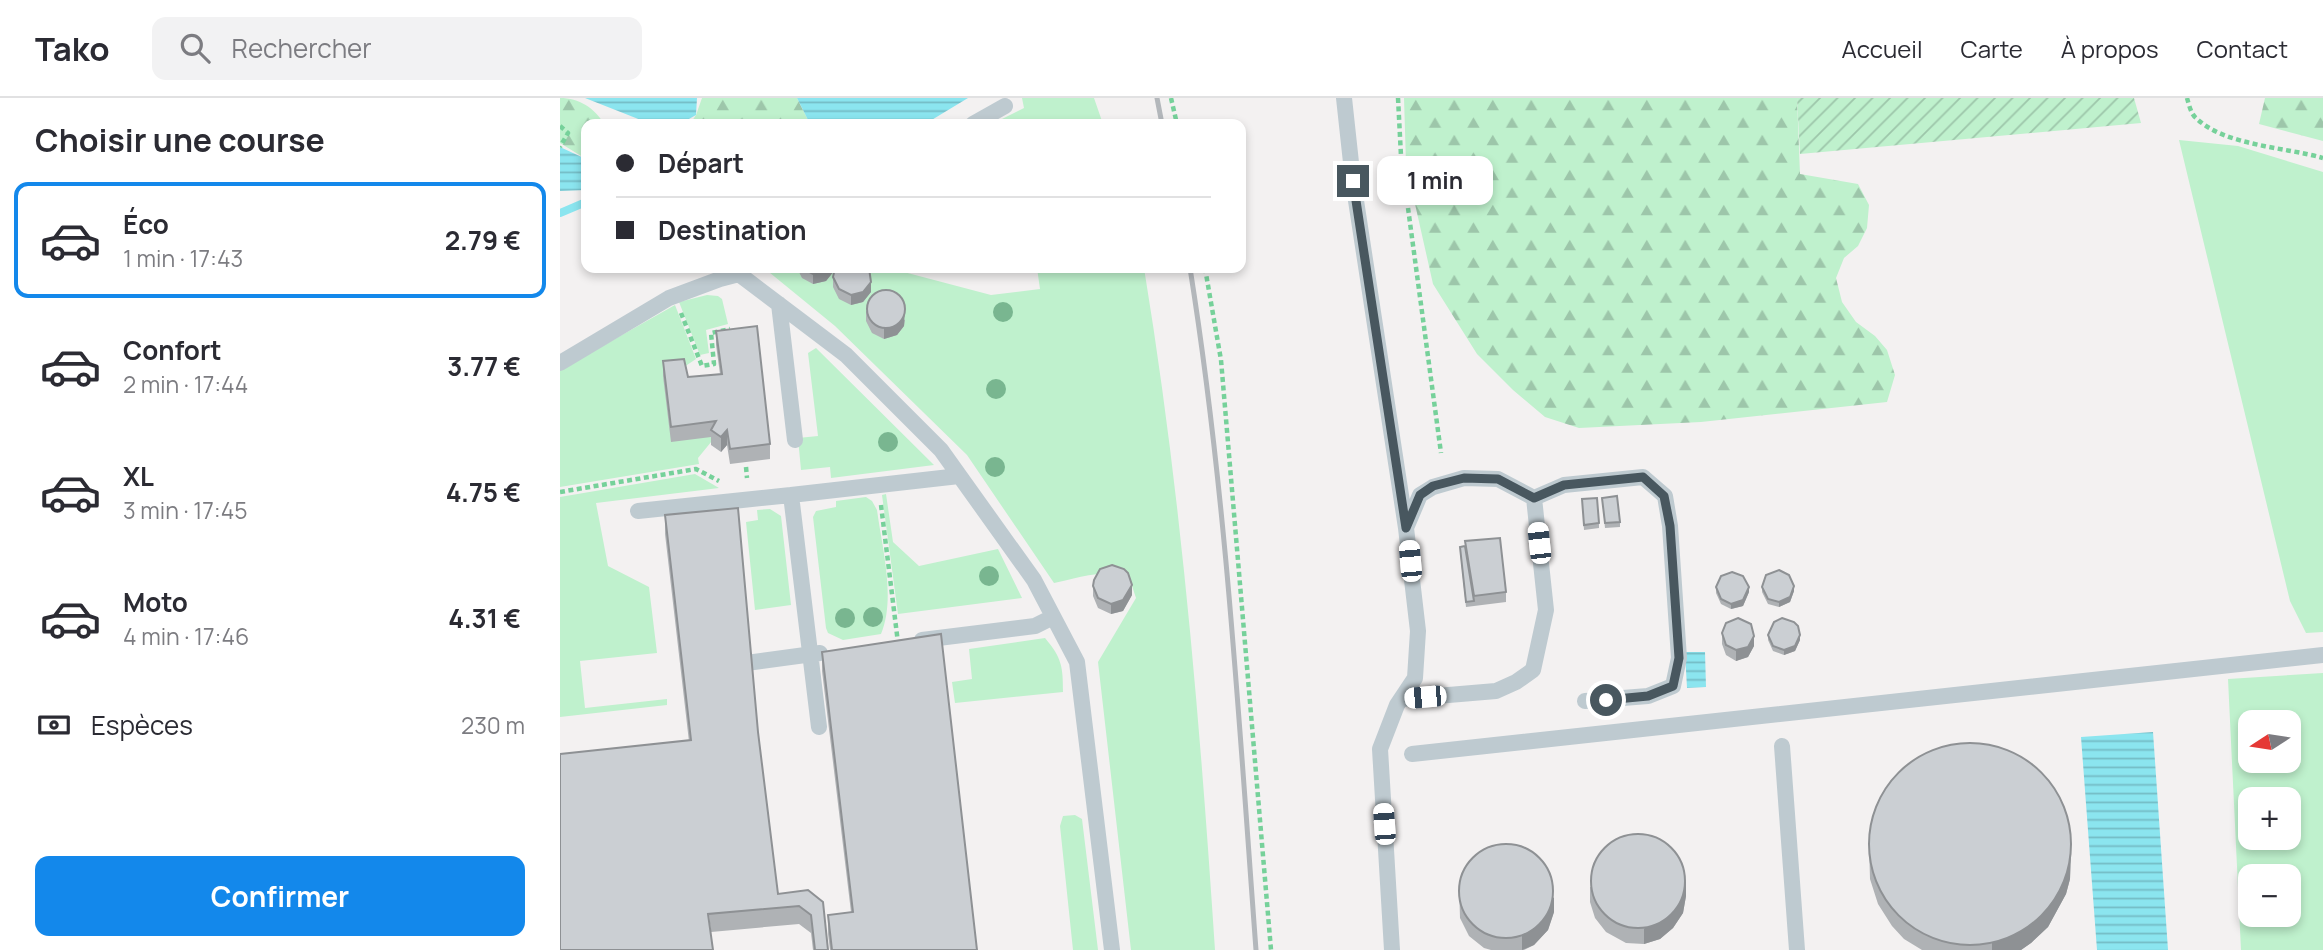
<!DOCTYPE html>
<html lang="fr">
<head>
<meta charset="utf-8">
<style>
	:root { --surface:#fff; --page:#f2f2f3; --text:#2b2b33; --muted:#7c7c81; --line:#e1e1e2; --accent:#1388eb }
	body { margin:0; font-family:Manrope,sans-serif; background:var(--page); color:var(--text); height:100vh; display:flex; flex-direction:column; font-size:26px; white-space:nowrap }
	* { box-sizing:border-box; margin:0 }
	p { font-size:23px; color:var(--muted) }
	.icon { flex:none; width:38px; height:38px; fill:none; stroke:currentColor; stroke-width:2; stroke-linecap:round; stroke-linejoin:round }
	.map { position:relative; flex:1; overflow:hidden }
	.details { display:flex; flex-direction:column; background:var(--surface); width:560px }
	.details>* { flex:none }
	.guide { position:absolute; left:21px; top:21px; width:665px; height:154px; border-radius:14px; box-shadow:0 4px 10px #0003; display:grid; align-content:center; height:154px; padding:0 35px; background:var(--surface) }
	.needle { width:46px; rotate:258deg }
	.controls { position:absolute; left:1678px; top:612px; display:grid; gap:14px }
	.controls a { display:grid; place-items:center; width:63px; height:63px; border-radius:14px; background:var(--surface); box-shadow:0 4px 10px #0003; font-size:35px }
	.end { position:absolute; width:32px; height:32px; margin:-16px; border:9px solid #48575f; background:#fff; box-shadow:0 0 0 4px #fff }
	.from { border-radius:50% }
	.bubble { position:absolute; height:49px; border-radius:14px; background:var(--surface); box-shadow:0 4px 10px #0003; font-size:23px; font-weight:700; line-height:49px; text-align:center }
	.car { position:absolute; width:21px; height:42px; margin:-21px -10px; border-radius:9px; box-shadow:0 0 5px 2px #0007; background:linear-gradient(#fff 24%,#345 0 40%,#fff 0 76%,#345 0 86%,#fff 0) }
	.guide b { display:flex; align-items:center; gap:24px; height:66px; font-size:26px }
	.guide b+b { border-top:2px solid var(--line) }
	.guide i { width:18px; height:18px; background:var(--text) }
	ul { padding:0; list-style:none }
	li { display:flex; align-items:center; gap:21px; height:116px; margin:0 14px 10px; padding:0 21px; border:4px solid transparent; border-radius:14px }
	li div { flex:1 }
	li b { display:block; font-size:26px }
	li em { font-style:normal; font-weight:700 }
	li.current { border-color:var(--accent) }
	li>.icon { width:63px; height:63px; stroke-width:1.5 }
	h2 { padding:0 35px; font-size:32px; line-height:84px }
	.pay { display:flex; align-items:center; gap:18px; height:77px; padding:0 35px; font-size:26px }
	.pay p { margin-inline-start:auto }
	.action { display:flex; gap:14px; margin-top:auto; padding:14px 35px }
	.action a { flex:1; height:80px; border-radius:14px; background:var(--accent); color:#fff; font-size:28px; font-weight:700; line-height:80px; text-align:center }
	header { display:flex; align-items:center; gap:42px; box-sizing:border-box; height:98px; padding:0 35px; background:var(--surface); border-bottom:2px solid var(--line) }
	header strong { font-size:33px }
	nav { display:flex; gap:38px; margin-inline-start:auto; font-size:24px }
	.search { width:490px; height:63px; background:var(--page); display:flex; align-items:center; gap:18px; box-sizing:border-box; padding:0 24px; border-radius:14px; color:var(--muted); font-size:26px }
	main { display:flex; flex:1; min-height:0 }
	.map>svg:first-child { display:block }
	.grass { fill:#bff1cd; fill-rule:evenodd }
	.forest { fill:url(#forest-firs) }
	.garden { fill:url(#garden-furrows) }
	.water { fill:url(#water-rules) }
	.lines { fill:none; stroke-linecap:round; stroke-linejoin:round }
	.stream { stroke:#8be5ef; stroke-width:8 }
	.path { stroke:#76d19a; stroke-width:4.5; stroke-dasharray:5 3.5; stroke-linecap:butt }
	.lane { stroke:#becad0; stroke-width:16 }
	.rail { stroke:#b3b7bb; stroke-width:5 }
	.tree { fill:#79b690 }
	.wall { fill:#afb2b5 }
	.shaded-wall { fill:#8e9194 }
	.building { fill:#cbcfd3; stroke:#8e9194; stroke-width:2 }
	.route { stroke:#48575f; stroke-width:9 }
</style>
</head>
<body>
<header>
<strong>Tako</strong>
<div class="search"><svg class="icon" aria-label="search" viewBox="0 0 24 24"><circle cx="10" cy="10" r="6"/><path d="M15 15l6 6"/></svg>Rechercher</div>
<nav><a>Accueil</a><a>Carte</a><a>À propos</a><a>Contact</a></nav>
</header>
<main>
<section class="details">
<h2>Choisir une course</h2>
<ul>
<li class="current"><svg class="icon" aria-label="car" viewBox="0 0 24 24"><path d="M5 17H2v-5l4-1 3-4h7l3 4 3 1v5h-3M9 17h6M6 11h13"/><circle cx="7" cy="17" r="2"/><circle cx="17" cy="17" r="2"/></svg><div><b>Éco</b><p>1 min · 17:43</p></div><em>2.79 €</em></li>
<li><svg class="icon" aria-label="car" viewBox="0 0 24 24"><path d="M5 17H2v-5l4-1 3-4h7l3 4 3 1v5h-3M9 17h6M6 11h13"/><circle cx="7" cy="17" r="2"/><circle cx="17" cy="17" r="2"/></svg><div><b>Confort</b><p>2 min · 17:44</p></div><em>3.77 €</em></li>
<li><svg class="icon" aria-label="car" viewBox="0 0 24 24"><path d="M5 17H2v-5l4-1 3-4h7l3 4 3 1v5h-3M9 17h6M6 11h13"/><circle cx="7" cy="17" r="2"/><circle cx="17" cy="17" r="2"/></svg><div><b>XL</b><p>3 min · 17:45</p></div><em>4.75 €</em></li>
<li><svg class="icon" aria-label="car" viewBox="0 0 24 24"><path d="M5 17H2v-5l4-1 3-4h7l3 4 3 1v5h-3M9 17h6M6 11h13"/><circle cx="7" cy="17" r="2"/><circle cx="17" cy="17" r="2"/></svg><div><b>Moto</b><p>4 min · 17:46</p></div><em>4.31 €</em></li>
</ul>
<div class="pay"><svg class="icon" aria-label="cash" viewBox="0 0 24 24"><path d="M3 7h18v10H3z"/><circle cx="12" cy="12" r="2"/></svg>Espèces<p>230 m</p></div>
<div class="action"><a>Confirmer</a></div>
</section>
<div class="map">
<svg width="1763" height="852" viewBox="0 0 1763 852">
	<defs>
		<pattern id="forest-firs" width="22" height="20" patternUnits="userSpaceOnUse" patternTransform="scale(1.75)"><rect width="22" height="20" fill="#bff1cd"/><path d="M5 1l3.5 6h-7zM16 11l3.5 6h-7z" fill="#9dc6aa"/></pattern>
		<pattern id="garden-furrows" width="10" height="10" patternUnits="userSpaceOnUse" patternTransform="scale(1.75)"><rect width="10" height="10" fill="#bff1cd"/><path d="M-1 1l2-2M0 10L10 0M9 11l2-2" fill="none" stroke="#9dc6aa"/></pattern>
		<pattern id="water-rules" width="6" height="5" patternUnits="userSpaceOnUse" patternTransform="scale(1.75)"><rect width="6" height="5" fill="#8be5ef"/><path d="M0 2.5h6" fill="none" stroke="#74bcc5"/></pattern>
	</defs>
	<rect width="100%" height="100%" fill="#f3f1f1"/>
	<path class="grass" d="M462,0H534L543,26H432L464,10Z
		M1619,42L1678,48L1763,74V534L1746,535L1730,503Z
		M204,170H339L340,173L431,197L480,191L477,170H584C621,395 640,624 655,852H571L538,564L576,500L569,479C553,469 514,481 494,485L407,357L275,228Z
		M147,197L158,198L162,201L168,226L146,232L149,255L140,257L119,204Z
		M115,207L136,261L112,277L156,338L138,360L139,366L0,389V272Z
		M256,250L374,367L271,380L270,369L241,372L238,340L258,338L248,255Z
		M135,376L159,390L36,405L48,468L89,489L97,555L20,563L25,610L107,601V607L0,619V399Z
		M326,396L333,444L359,468L438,451L462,500L338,516L322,397Z
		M306,399L312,403L317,412C322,450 336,500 321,536L283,542L268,535L266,530L253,419L256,413L276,409V403Z
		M210,411L221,418L231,507L195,512L186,424L198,422L197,412Z
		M485,540C502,560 503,569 503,594L395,605L392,584L412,581L409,551Z
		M1763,575V852H1681L1668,581ZM1690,625H1729V663H1690ZM1690,702H1729V740H1690ZM1690,779H1729V817H1690Z
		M515,717L522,721L538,852H513L500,728L503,718Z"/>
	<path class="forest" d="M0,0C19,0 35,10 44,26H26V61L0,45Z
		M142,0H237L250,26H130L136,17Z
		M844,0H1237L1240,76L1298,86L1309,107L1307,130L1298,148L1284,160L1276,180L1282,204L1296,224L1315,238L1327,252L1335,277L1327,304L1141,324L1019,330L985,319L953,292L917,256L873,186L846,66Z
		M1705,0H1763V43L1699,26Z"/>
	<path class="garden" d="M1237,0H1574L1581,25L1240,56Z"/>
	<path class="water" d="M25,0H137L136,17L120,26H91Z
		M237,0H408L365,26H250Z
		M0,49L26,61V92L0,93Z
		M1125,554H1145L1146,589L1127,590Z
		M1593,634L1608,852H1537L1521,639Z"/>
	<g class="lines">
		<path class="stream" d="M0,115L26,104"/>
		<path class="path" d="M611,0L617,26
			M838,0L841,58L881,355
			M1627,0C1629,7 1631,16 1636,20C1665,48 1725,49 1763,60
			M0,28L8,35L0,49
			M645,170L661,262L711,852
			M121,215L142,268L154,266L151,235L170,231
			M186,369L187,380
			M0,394L136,371L159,383
			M321,407L338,545"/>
		<path class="lane" d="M784,0L793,83L846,430L858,533L855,580L837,607L820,651L832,852
			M413,26L445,8
			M179,176L286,257L381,352L474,482L517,564L552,852
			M219,206L235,342
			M0,265L109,200L160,181L179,176L185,170
			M974,400L1004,387L1083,379L1105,398L1110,428L1119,560L1113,588L1088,598L1025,603
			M78,413L231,397
			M846,430L860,397L873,389L904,380L938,381L974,400
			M362,542L475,528L493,519
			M179,566L260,555
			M841,601L936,593L956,584L973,572L986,512L974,400
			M259,629L231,397L399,378
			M1222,648L1237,852
			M852,656L1763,557"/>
		<path class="rail" d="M597,0L602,26
			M630,170C666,396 679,624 696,852"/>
	</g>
	<g class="tree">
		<circle cx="443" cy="214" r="10"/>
		<circle cx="436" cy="291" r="10"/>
		<circle cx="328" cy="344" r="10"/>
		<circle cx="435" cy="369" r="10"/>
		<circle cx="429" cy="478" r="10"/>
		<circle cx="313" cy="519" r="10"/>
		<circle cx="285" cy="520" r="10"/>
	</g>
	<path class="wall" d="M237,170H274V173L266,183L253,186L242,180Z
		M273,179L311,194L303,204L291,207L279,201L273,189Z
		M306,213L345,222L344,228L337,237L324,241L312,235L306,223Z
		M156,233L210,346V361L170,366L167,347L161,354L151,347V339L111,344L103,278V263L128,279L160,276L156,247Z
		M1042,400L1060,424V429L1045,430Z
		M1022,401L1039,425V430L1024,432Z
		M105,417L198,634L218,796L248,792L268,852H253L251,835L239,826L151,834L105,436Z
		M905,443L946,494V504L906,509L900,454V449H905Z
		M533,488L572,497L563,513L551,516L538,510L533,498Z
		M1156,489L1189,494L1183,508L1171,511L1161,506L1156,495Z
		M1202,489L1234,493L1230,504L1219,509L1208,506L1202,494Z
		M1162,535L1194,548L1188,559L1176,563L1166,557L1162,546Z
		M1208,537L1240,542L1235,553L1224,557L1213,553L1208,542Z
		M262,554L417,852H270L268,836V817L291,814L262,573Z
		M1309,746L1511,759L1510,781L1506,796L1488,829L1471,845L1461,852H1362L1344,841L1332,828L1318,806L1310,781Z
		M899,786L994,814L988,832L974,847L964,852H931L924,850L909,838L900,820Z
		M1030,789L1126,798L1123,815L1113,830L1100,841L1084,846L1066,845L1046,834L1035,820L1030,804Z"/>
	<path class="shaded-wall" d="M268,170H274V173L266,183L253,186V176Z
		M311,184V194L303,204L291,207V197Z
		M345,211L344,228L337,237L324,241V230Z
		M167,332V347L161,354V339Z
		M572,487V497L563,513L551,516V506Z
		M1234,488V493L1230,504L1219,509V504Z
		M1189,489V494L1183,508L1171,511V506Z
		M1240,537V542L1235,553L1224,557V552Z
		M1194,538V548L1188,559L1176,563V552Z
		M1511,741L1510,781L1506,796L1488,829L1471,845L1461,852H1432V845Z
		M1126,783V798L1123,815L1113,830L1100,841L1084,846V831Z
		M994,799V814L988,832L974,847L962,852V838Z"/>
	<path class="building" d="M242,170H268L266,172L253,176Z
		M275,170H309L311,184L303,194L291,197L279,191L273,179Z
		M307 211a19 19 0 1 1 38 0a19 19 0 1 1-38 0Z
		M197,228L210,346L170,351L167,332L161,339L151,332L156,323L111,329L103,263L124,261L128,279L162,276L156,233Z
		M1057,398L1060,424L1045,425L1042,400Z
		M1037,400L1039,425L1024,427L1022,401Z
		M178,410L198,634L218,796L248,792L263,804L268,852H255L251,817L239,808L148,816L153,852H0V656L131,642L105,417Z
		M940,440L946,494L914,498L905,443Z
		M905,448L914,503L906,504L900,449Z
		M552,467L564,471L568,475L572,487L563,502L551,506L538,500L533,488L534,482L540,471Z
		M1219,472L1229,477L1234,488L1230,499L1219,504L1208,501L1202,489L1206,477Z
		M1172,474L1183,478L1189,489L1183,502L1171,506L1161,501L1156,489L1161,478Z
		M1178,520L1191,526L1194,538L1188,549L1176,552L1166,547L1162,535L1166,525Z
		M1222,520L1234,524L1238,528L1240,537L1235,548L1224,552L1213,548L1208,537L1214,524Z
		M381,536L417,852H272L268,817L293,814L262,554Z
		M1309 746a101 101 0 1 1 202 0a101 101 0 1 1-202 0Z
		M1031 783a47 47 0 1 1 94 0a47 47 0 1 1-94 0Z
		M899 793a47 47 0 1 1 94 0a47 47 0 1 1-94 0Z"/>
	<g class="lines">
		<path class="route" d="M793,83L846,430L860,397L873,388L904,380L938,381L974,400L1004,387L1083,379L1104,398L1110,428L1119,560L1113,588L1088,598L1046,602"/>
	</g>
</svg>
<div class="controls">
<a><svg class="needle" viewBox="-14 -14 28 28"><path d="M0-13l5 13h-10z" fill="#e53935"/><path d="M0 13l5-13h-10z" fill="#7c7c81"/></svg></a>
<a>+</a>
<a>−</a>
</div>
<i class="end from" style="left:1046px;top:602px"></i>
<i class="end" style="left:793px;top:83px"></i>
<div class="bubble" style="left:817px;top:58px;width:116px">1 min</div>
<i class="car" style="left:979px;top:445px;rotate:354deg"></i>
<i class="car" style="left:850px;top:463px;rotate:355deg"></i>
<i class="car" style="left:865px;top:599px;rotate:265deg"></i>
<i class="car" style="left:824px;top:726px;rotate:356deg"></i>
<div class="guide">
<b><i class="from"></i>Départ</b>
<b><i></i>Destination</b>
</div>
</div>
</main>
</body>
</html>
